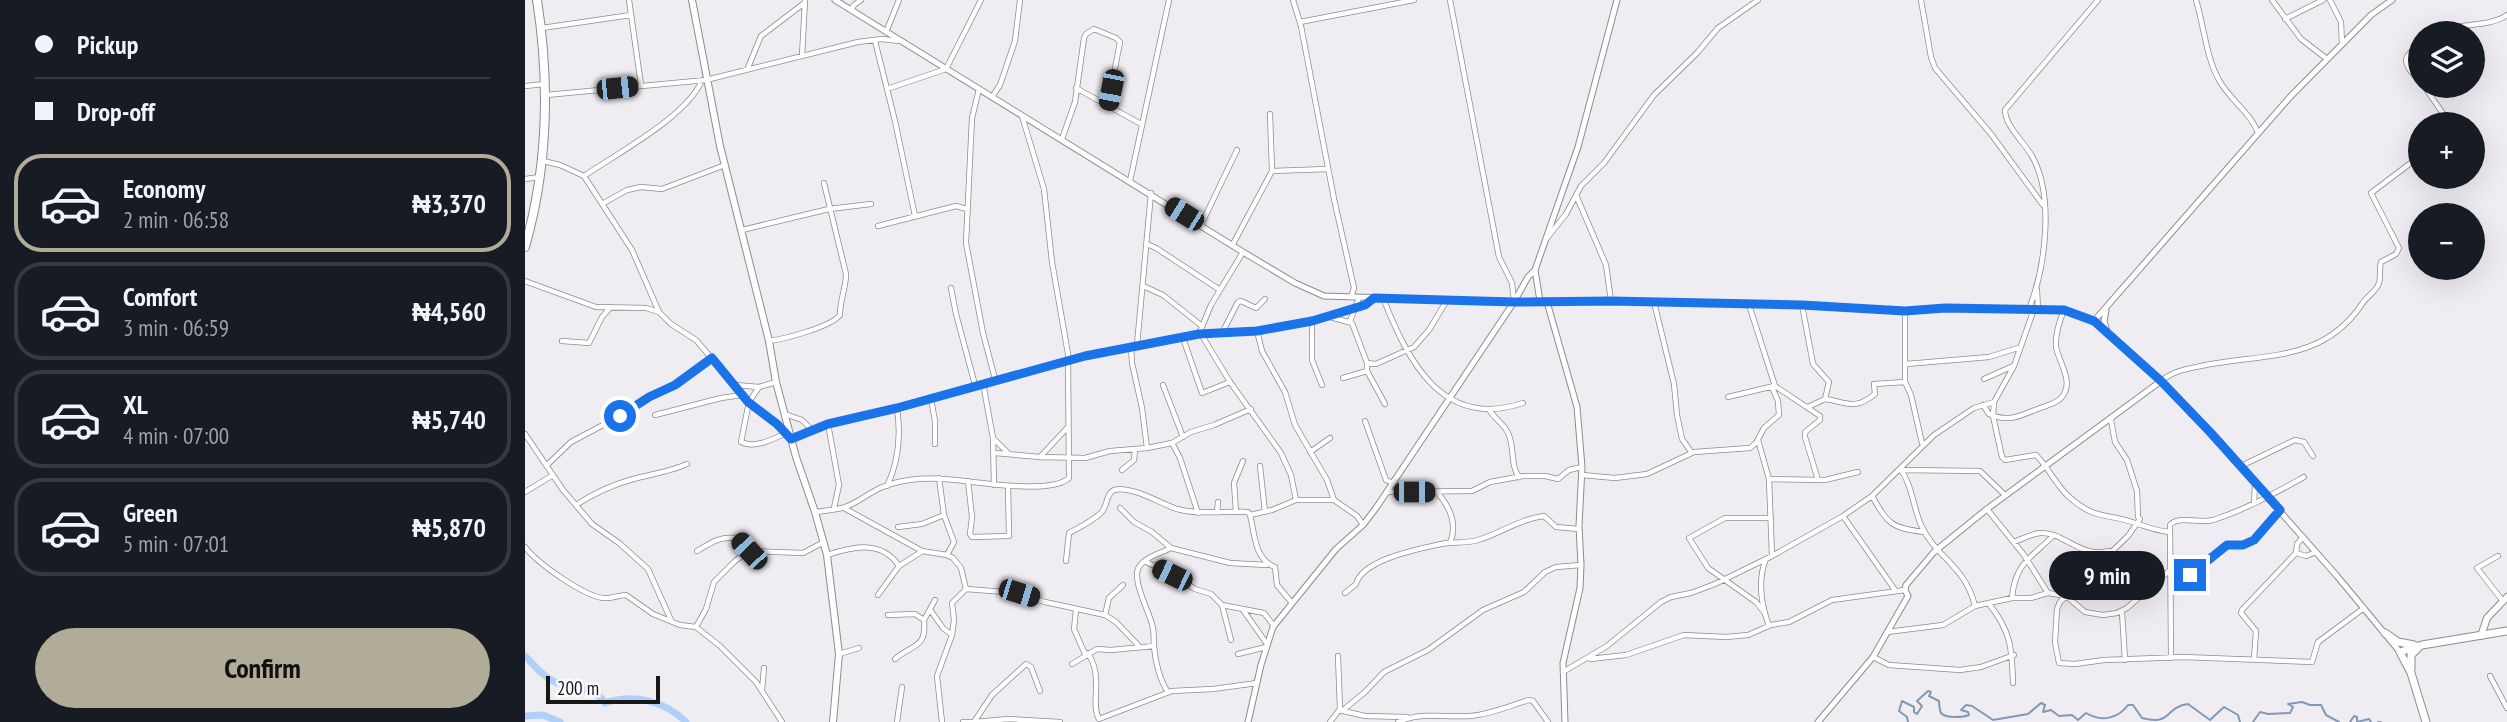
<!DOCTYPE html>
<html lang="en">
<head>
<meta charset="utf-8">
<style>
	:root { --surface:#171b24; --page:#242831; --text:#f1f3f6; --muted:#9ea1a6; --line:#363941; --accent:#b1ac97 }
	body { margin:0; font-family:"PT Sans Narrow",sans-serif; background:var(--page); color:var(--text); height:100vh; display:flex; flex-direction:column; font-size:26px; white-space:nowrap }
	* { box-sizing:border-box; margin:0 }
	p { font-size:23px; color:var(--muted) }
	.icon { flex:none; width:38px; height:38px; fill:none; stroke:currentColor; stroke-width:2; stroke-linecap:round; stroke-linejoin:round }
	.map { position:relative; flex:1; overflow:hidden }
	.panel { display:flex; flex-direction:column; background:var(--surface); width:525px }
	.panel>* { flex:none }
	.hud { display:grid; align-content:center; height:154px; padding:0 35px; background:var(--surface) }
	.tools { position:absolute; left:1883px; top:21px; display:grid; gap:14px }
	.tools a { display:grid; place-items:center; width:77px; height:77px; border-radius:50%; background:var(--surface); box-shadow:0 7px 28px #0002; font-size:35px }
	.scale { position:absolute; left:21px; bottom:18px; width:114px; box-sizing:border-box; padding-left:7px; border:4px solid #181718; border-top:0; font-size:19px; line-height:24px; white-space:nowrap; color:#181718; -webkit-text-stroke:5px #fdfaff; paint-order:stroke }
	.end { position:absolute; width:32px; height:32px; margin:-16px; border:9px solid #1a73e8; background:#fff; box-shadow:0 0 0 4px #fff }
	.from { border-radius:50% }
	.bubble { position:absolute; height:49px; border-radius:24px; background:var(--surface); box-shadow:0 7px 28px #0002; font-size:23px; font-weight:600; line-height:49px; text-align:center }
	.car { position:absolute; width:21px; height:42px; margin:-21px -10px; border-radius:9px; box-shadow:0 0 5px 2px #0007; background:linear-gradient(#222 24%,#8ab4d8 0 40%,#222 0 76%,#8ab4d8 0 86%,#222 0) }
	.hud b { display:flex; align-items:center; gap:24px; height:66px; font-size:26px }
	.hud b+b { border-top:2px solid var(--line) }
	.hud i { width:18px; height:18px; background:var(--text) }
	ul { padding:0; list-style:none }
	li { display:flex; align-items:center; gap:21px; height:98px; margin:0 14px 10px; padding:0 21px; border:4px solid var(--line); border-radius:28px }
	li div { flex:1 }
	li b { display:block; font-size:26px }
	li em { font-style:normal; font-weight:600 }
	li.active { border-color:var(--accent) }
	li>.icon { width:63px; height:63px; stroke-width:1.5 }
	.cta { display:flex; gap:14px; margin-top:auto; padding:14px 35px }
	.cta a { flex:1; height:80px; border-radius:42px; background:var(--accent); color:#111; font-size:28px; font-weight:600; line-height:80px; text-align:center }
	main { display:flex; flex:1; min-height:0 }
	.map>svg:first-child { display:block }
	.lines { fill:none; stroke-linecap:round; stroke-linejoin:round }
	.stream { stroke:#8299b6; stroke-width:2 }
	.river { stroke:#afd1f9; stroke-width:7 }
	.minor-casing { stroke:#8e8b8f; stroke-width:6 }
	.tertiary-casing { stroke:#8e8b8f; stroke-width:7 }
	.secondary-casing { stroke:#8e8b8f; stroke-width:8 }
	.primary-casing { stroke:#8e8b8f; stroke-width:9 }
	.trunk-casing { stroke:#8e8b8f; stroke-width:10 }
	.minor { stroke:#fff; stroke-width:4.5 }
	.tertiary { stroke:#fff; stroke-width:5 }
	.secondary { stroke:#fff; stroke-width:6 }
	.primary { stroke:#fff; stroke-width:7 }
	.trunk { stroke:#fff; stroke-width:8 }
	.route { stroke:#1a73e8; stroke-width:9 }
</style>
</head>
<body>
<main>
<section class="panel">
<div class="hud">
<b><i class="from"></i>Pickup</b>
<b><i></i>Drop-off</b>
</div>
<ul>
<li class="active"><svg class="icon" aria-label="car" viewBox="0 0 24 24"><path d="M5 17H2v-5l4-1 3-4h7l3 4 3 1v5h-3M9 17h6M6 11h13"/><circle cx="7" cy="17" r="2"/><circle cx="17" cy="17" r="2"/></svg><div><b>Economy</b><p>2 min · 06:58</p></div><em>₦3,370</em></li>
<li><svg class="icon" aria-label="car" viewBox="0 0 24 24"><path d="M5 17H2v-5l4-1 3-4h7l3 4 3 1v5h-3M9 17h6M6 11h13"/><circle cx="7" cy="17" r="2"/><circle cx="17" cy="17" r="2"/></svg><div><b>Comfort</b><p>3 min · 06:59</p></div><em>₦4,560</em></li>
<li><svg class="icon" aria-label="car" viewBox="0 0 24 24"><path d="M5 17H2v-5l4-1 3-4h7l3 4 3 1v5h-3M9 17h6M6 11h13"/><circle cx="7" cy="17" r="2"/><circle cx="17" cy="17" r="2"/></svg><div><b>XL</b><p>4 min · 07:00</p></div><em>₦5,740</em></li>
<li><svg class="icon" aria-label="car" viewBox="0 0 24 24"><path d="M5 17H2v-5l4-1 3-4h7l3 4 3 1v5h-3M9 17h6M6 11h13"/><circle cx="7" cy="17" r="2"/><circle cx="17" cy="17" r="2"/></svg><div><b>Green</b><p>5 min · 07:01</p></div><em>₦5,870</em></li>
</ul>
<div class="cta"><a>Confirm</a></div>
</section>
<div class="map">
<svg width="1982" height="722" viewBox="0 0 1982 722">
	<rect width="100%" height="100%" fill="#f0edf2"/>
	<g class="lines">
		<path class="stream" d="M1383,722L1382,717L1374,711L1377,701L1389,707V712L1392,714L1397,706L1392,701L1403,691L1406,692L1404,696L1414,701C1414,703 1415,712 1416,713C1421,719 1439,717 1444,715L1443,712L1436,710L1441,705L1447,706L1468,720L1503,714L1516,703L1520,705L1518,712L1526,710L1534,716L1547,715L1553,720L1561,713C1576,722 1593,719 1603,705H1608L1617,718C1621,719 1631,721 1636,719C1645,716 1647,706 1663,704L1685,720L1699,707L1713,715L1715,722
			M1728,722L1735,712L1743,714L1765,713L1768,707L1763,704L1777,702L1785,705H1796L1801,715L1814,722
			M1825,722L1829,716L1832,717V721
			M1832,722L1844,719L1846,722
			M1853,722H1856"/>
		<path class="river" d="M0,656C9,665 17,676 30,682C46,690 69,686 80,703C108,693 140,701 161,722
			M0,716L18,715L35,722"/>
		<defs>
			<path id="minor" d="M104,0L116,85
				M768,0L776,26L809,199L829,288L826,297
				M925,0L974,257L987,283L989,301
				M1396,0L1406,57L1410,68L1466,134L1518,205
				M1671,0C1679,26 1681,57 1694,80C1704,99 1726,113 1733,133
				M1747,0L1776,39L1802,59
				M1805,0L1816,22L1817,44
				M326,10L329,5L336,0
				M1760,19L1798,0
				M775,22L889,0
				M17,28L106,15
				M361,32L374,0
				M1911,33C1932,22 1964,28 1982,15
				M350,41L370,121L390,216
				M1895,44C1873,60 1880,64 1895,82
				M277,56L280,0
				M222,70L236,36L278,4
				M0,86L20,84
				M1899,86L1925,124
				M551,88L616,124
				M362,89L421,69L456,0
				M454,89L447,118L441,243L458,333L470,379
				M21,95L181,80L333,42L357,39L374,41
				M467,97L475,85L490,41L495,0
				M745,114L747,171
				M537,139L550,102L559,38L561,34L569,29L591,38L595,42L583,105
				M18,161L35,165L59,176C91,154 163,116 177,80
				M0,179L15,177
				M605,181L644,0
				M1051,195L1081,265L1086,301
				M77,204L102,190L116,187L137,189L200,165
				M676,225L712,150
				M353,226L431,206L442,209
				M217,230L304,209L346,204
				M1022,238L1041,214L1056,186L1079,163L1129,95L1172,53L1193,28L1233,0
				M622,244L631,248L695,290
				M708,244L747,171L803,169
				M0,281L71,307L121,308L134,312L107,250L59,176
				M618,286L638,295L677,326
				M426,288L431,314L450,385
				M1512,290L1513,310
				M858,298C883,361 917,430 998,403
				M1129,302L1149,384L1152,415L1157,439L1167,453
				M1224,305L1250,386L1295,416V420L1280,432V437L1293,480
				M1277,305L1288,364L1304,382L1300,399L1283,407
				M1504,309C1520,268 1530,197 1507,156C1499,142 1480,126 1480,110L1573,0
				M1509,309L1489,366L1469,402L1468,416L1477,457L1480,460L1511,455C1523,467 1530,483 1542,495C1571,522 1582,512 1613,524C1625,528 1632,531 1645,532
				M1380,311V382L1386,395L1397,443
				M134,312L146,324L171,340L224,402L252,424L266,439L303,424L372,408L560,356L674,334L732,331L787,321L840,305L849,298
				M805,317L827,323L842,363V371L860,404
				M787,321V360L797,385
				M825,321L834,298
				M732,331L737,351L760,392L770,425L802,480L809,500L832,516L838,525
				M697,333L713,302L716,301L731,308L740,299
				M674,334L686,305L718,252
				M676,334L705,382L756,453L766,475L771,500
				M658,338L677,393L705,382
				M37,341L64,343L77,317L85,308
				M244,341C259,339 306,327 315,315C315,299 321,288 321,274L299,183
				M612,345L626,193
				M606,346L607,363L617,408L622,448
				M842,363L851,364L889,347L904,330L922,300
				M1381,364L1464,357L1493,348
				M818,378L842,371
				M1459,379L1488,366
				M1636,381C1648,371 1661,369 1676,366C1736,353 1797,364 1837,304C1841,297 1852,291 1854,283C1856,277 1854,269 1856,262L1871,254L1874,248L1846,193L1895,156
				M458,383L468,438L469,485
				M210,385L234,387L251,382
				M638,385L658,437
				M234,387L224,402L216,442C230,449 248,439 261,433
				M1203,397L1249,386
				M406,399L410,421V444
				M1300,399C1322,402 1329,411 1350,394L1349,384L1380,382
				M1458,405L1464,414C1482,422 1493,417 1510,410C1519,406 1528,405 1535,399C1551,384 1534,363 1531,347C1530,334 1534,322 1539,310
				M965,411C970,419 979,424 983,433C990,447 985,466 994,477
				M260,414L277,420L287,430
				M130,415L196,398L217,395
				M1586,420L1590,442L1602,460L1612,491L1613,517L1615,519L1603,536L1576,562L1567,576L1554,584L1535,602L1532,609L1530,642L1534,663L1550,664L1579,660L1658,657L1787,662L1793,642L1839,608
				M840,421L861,480L868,483
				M303,424L314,485L309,508
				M0,434L38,490L67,524L94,543L123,569L146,620
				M469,439L482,452
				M1233,440L1244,479L1247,556
				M647,443L655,458L673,513
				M785,452L805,438
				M470,453L515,457L560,458L585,451L622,448L647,443L666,432L689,425L726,409
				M515,457L543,427
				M22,465L46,442L95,416L124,397L150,385L187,358
				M735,466L740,512
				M1716,466L1770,440L1779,442L1788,456
				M1375,469C1387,484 1388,507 1396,525C1411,558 1440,565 1450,606
				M597,470L609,460L610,449
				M1376,470L1455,471L1480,495
				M1057,475L1090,478L1122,474L1169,452L1225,448L1231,443L1239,428L1254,415L1253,401L1247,387
				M414,478L419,515L429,542L422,555
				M1244,479L1300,480L1333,472
				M443,481L447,517L445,534L447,537L484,536L483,486
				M362,486C374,461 376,435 372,408
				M0,492L28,475
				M862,492L947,491L965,482L998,476H1020L1033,479L1044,470L1057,467
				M912,492C925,507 933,524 925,543
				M1347,496C1363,524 1366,528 1399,532
				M1729,503L1730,483
				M51,505C69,493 87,485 108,479C127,474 144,472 162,464
				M319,508L397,551L422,555L428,558L436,568L441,589
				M595,508L609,522L627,532L646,548L705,563L742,565
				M1462,509L1499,555L1523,593
				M290,512C299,511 308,510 317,508C330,505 342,494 355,488C373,480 398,477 418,479C444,480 525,496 544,478L543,354L527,262L519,189L497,116
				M692,512L693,502
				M711,512L709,483L718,461
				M725,515L747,510L771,500H809
				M1318,516L1370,590
				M373,527L397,524L419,515
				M1489,542C1497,539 1506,534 1515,533C1538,531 1556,559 1584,551
				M0,547C12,563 60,597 79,598C86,599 94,595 101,595L128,614L155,625L171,627L195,646L231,682L257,722
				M172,551C187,542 195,536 212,538L224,551
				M1771,553L1781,556L1791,552
				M302,555C327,547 356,539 374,566
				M1973,556L1952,568L1977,600
				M1241,559C1232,581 1236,604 1244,626
				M541,561L544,533C555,527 566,522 576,513C582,508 581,493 589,490C606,485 636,504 652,509C675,515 699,511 723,512L725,515C730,534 729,559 750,567L752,585L767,603
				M621,562L647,574L670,589L686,594L697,605L739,613L749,626
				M1660,579L1702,545H1718L1729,540L1755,510
				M820,593L831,584C838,559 894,549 916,544C927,541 941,544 953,540C976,533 995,519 1019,516L1031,527L1054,529
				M353,595L374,566L396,552
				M1487,598C1490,563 1506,558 1529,535
				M1464,604C1486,631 1487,649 1488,683
				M697,605L706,640
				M551,610L549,629L560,654
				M718,610L742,644
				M406,611L418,628L427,635L412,676L417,722
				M1239,612L1231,602L1183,568L1164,538L1200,518H1246
				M1597,612L1600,660
				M363,615L390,614L399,620L410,600
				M580,615L584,598L598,585
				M171,627L181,609L189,582L210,561L224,551L278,553L299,542
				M1362,632L1418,625L1450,606L1487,598H1506L1523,593L1541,596L1560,612L1578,615L1592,613L1602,608L1644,571
				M427,635L429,620L427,603L441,589L494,593L520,602L580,615L591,622L615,647
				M563,653C568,661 571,670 571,680C572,693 568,709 574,719L647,691L688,689L732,683
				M314,654L334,648
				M713,654L741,647
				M1348,657L1364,665L1435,670L1456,667L1489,655
				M1646,658L1645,525C1654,515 1674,524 1688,520C1720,510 1750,493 1779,477
				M370,659C387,644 402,649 399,620
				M1065,659L1101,655L1159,635L1201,637L1223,635L1246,625L1264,622L1307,600L1380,590
				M1729,659L1731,631L1716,613L1717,610L1771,553L1772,544L1778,537
				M547,664L572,649L586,650L629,646
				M1038,672L1082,646L1136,602L1146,597L1166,593L1190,584L1247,556L1318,516L1347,496L1409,435L1449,408L1469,402
				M1965,676L1982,708
				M237,690L239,668
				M643,692C635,681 630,661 629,646C628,638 630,633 627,624C624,612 606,578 614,567C620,557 636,553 646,548
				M814,710L840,716L882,717
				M817,711L840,692L859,672L903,650L958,610L999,592L1020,572L1031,567L1056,565
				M372,722L377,687
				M438,722H449
				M449,722L467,695L501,664L506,667L515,691
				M450,722L483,719L535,722
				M805,722L815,709L813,656
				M873,722C899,711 918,718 945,716C966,714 984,706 1004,700L1008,701L1023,722"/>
			<path id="tertiary" d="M310,0L718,252L770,283L799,296L989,302L1086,301L1277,305L1380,311L1420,308L1539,310L1569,321L1576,327L1636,381L1685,432L1812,576L1875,652
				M1010,270L1015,301
				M1022,302L1052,407L1057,467L1054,526L1056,565L1055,588L1038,663L1040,722
				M1581,310L1579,321L1582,331
				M1569,321L1765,97L1846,15L1867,0
				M723,722L736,665L748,627L811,549L838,525L851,508L989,302L1003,277L1010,270L1053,147L1092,0
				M1293,722L1348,657L1383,596L1380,590L1381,585L1409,552L1462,509L1636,381"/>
			<path id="secondary" d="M167,0L195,146L244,341L251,382L271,457L290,512L302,555L314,654L308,722
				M1956,636L1962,618L1982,597"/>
			<path id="primary" d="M1860,633L1873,642L1889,645
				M1886,669V655L1895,646
				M1901,722L1886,673L1875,652L1897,645L1982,631"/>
			<path id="trunk" d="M0,247C23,166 25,83 12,0"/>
		</defs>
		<use href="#minor" class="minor-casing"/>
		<use href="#tertiary" class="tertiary-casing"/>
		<use href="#secondary" class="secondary-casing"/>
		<use href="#primary" class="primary-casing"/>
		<use href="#trunk" class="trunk-casing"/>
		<use href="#minor" class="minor"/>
		<use href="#tertiary" class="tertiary"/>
		<use href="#secondary" class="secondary"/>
		<use href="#primary" class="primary"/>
		<use href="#trunk" class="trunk"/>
	</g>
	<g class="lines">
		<path class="route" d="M95,416L124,397L150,385L187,358L223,402L252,424L266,439L303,424L372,408L560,356L674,334L732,331L787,321L840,305L849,298L989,302L1086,301L1277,305L1380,311L1420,308L1539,310L1569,321L1636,381L1685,432L1755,510L1729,540L1718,545H1702L1665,575"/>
	</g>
</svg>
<div class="tools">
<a><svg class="icon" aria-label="layers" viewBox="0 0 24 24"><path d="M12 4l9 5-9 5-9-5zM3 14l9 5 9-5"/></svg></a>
<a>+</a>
<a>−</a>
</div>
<div class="scale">200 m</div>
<i class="end from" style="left:95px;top:416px"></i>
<i class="end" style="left:1665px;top:575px"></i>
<div class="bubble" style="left:1524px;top:551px;width:116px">9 min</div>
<i class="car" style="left:92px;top:88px;rotate:84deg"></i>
<i class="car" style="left:586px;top:90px;rotate:191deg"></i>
<i class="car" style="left:659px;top:214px;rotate:302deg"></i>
<i class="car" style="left:889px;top:492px;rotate:90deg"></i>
<i class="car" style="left:224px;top:551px;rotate:317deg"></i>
<i class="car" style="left:647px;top:575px;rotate:296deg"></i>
<i class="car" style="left:494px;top:593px;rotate:107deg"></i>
</div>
</main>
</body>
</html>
